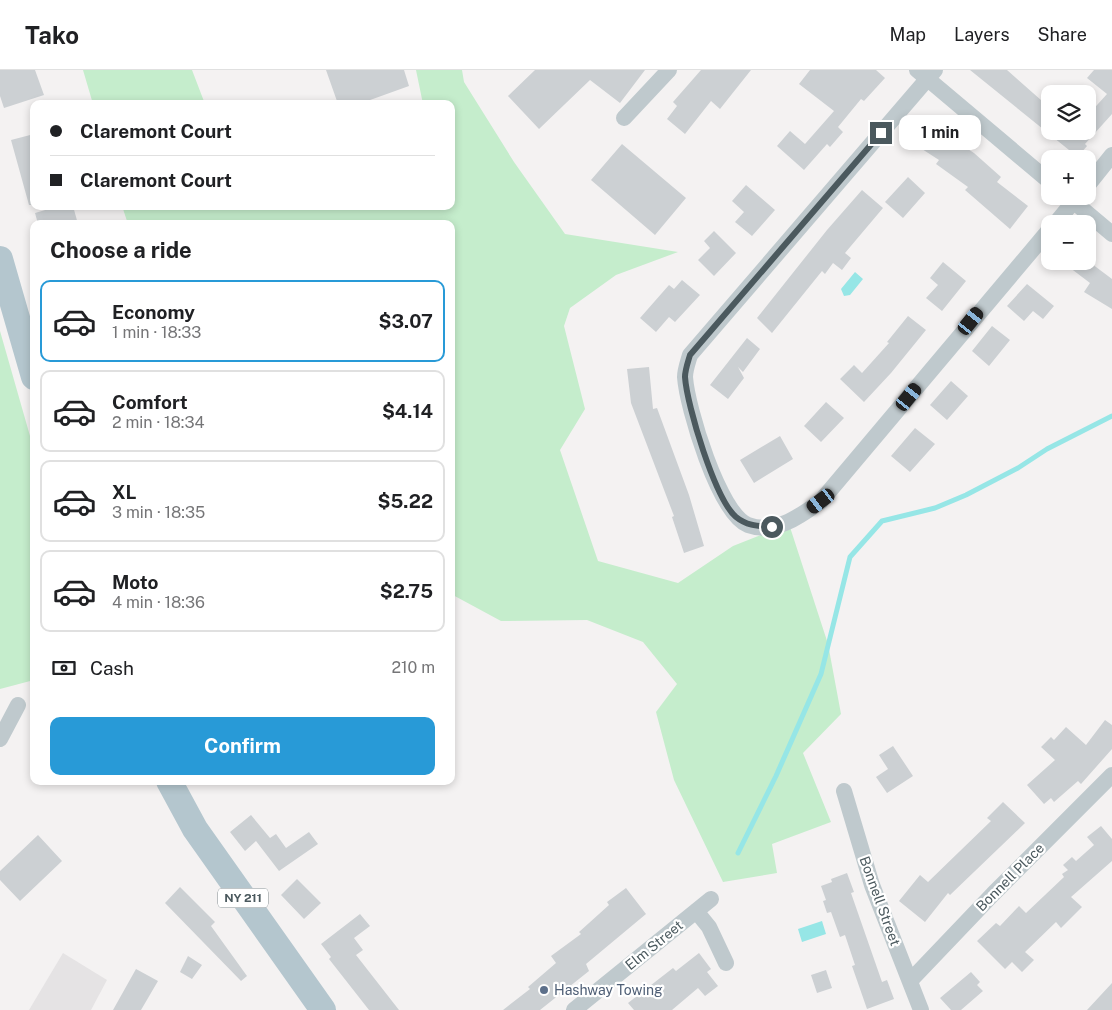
<!DOCTYPE html>
<html lang="en">
<head>
<meta charset="utf-8">
<style>
	:root { --surface:#fff; --page:#f6f6f6; --text:#202124; --muted:#757577; --line:#e0e0e0; --accent:#289ad7 }
	body { margin:0; font-family:"Public Sans",sans-serif; background:var(--page); color:var(--text); height:100vh; display:flex; flex-direction:column; font-size:19px; white-space:nowrap }
	* { box-sizing:border-box; margin:0 }
	p { font-size:16px; color:var(--muted) }
	.icon { flex:none; width:28px; height:28px; fill:none; stroke:currentColor; stroke-width:2; stroke-linecap:round; stroke-linejoin:round }
	.map { position:relative; flex:1; overflow:hidden }
	.side { position:absolute; left:30px; top:150px; width:425px; height:565px; display:flex; flex-direction:column; background:var(--surface); border-radius:10px; box-shadow:0 2px 8px #0003 }
	.side>* { flex:none }
	.hud { position:absolute; left:30px; top:30px; width:425px; height:110px; border-radius:10px; box-shadow:0 2px 8px #0003; display:grid; align-content:center; height:110px; padding:0 20px; background:var(--surface) }
	.buttons { position:absolute; left:1041px; top:15px; display:grid; gap:10px }
	.buttons a { display:grid; place-items:center; width:55px; height:55px; border-radius:10px; background:var(--surface); box-shadow:0 2px 8px #0003; font-size:25px }
	.end { position:absolute; width:22px; height:22px; margin:-11px; border:6px solid #4b595e; background:#fff; box-shadow:0 0 0 2px #fff }
	.from { border-radius:50% }
	.bubble { position:absolute; height:35px; border-radius:10px; background:var(--surface); box-shadow:0 2px 8px #0003; font-size:16px; font-weight:700; line-height:35px; text-align:center }
	.car { position:absolute; width:15px; height:30px; margin:-15px -8px; border-radius:6px; box-shadow:0 0 4px 1px #0007; background:linear-gradient(#222 24%,#8ab4d8 0 40%,#222 0 76%,#8ab4d8 0 86%,#222 0) }
	.hud b { display:flex; align-items:center; gap:18px; height:48px; font-size:19px }
	.hud b+b { border-top:1px solid var(--line) }
	.hud i { width:12px; height:12px; background:var(--text) }
	ul { padding:0; list-style:none }
	li { display:flex; align-items:center; gap:15px; height:82px; margin:0 10px 8px; padding:0 10px; border:2px solid var(--line); border-radius:10px }
	li div { flex:1 }
	li b { display:block; font-size:19px }
	li em { font-style:normal; font-weight:700 }
	li.active { border-color:var(--accent) }
	li>.icon { width:45px; height:45px; stroke-width:1.5 }
	h2 { padding:0 20px; font-size:22px; line-height:60px }
	.pay { display:flex; align-items:center; gap:12px; height:55px; padding:0 20px; font-size:19px }
	.pay p { margin-inline-start:auto }
	.primary-button { display:flex; gap:10px; margin-top:auto; padding:10px 20px }
	.primary-button a { flex:1; height:58px; border-radius:10px; background:var(--accent); color:#fff; font-size:20px; font-weight:700; line-height:58px; text-align:center }
	header { display:flex; align-items:center; gap:30px; box-sizing:border-box; height:70px; padding:0 25px; background:var(--surface); border-bottom:1px solid var(--line) }
	header strong { font-size:24px }
	nav { display:flex; gap:28px; margin-inline-start:auto; font-size:18px }
	.map>svg:first-child { display:block }
	.education { fill:#e5e3e4 }
	.green { fill:#c5edcc }
	.water { fill:#96e6e6 }
	.lines { fill:none; stroke-linecap:round; stroke-linejoin:round }
	.stream { stroke:#96e6e6; stroke-width:5 }
	.building { fill:#ccd0d3 }
	.street { stroke:#bfc9cd; stroke-width:16 }
	.primary { stroke:#b4c6ce; stroke-width:26 }
	.route { stroke:#4b595e; stroke-width:6 }
	.service-dot { fill:#5c6f8a; stroke:#fff; stroke-width:2 }
	.labels { text-anchor:middle; stroke-width:4.5; stroke-linejoin:round; paint-order:stroke }
	.shield { fill:#fff; stroke:#818b8e; stroke-width:1 }
	.shield-label { font-size:12px; font-weight:bold; fill:#4b595e }
	.street-label { font-size:14px; fill:#4b595e; stroke:#fff }
	.service-label { font-size:14px; fill:#4e5e75; stroke:#fff; text-anchor:start }
</style>
</head>
<body>
<header>
<strong>Tako</strong>
<nav><a>Map</a><a>Layers</a><a>Share</a></nav>
</header>
<div class="map">
<svg width="1112" height="940" viewBox="0 0 1112 940">
	<rect width="100%" height="100%" fill="#f4f2f2"/>
	<path class="education" d="M63,883L107,910L91,940H29Z"/>
	<path class="green" d="M83,0H192L205,34H93Z
		M416,0H462L464,12L514,92L565,164L678,182L616,205L570,238L564,256L585,339L560,380L598,491L678,513L733,476L789,454L828,574L841,644L803,683L831,752L772,774L777,803L723,812L674,710L656,642L677,614L643,572L587,550L501,551L451,524V154H128L122,136H451V34H423Z
		M0,261L34,380V610L0,619Z"/>
	<path class="water" d="M855,202L863,209L850,225L844,226L841,219Z
		M822,851L826,864L802,872L798,859Z"/>
	<g class="lines">
		<path class="stream" d="M738,783L776,706L821,604L850,487L882,451L935,438L966,425L1018,398L1047,379L1112,346"/>
	</g>
	<path class="building" d="M0,0H35L44,25L4,38L0,26Z
		M326,0H404L409,16L359,34H338Z
		M535,0H645L620,33L590,10L539,59L508,26Z
		M701,0H751L720,39L711,31L685,64L667,49L677,36L673,32Z
		M810,0H876L885,8L864,31L861,29L838,57L843,62L830,77L827,74L804,100L777,76L790,61L805,74L834,41L799,14Z
		M970,0H1007L1050,38V61H1088V45L1107,24L1087,8L1094,0H1112V44L1085,74L1087,76L1076,89H1063L1069,80Z
		M922,49L974,83L1001,107L997,112L1028,136L1010,159L965,120L968,117L936,94L939,90L908,70Z
		M34,64V135H29L11,70Z
		M622,74L686,128L655,165L591,110Z
		M908,107L925,123L903,148L885,132Z
		M746,115L775,140L752,166L735,152L744,142L732,131Z
		M862,120L883,138L845,183L851,188L842,200L833,193L825,204L822,201L772,263L757,248L827,160Z
		M59,136H73L78,154H38L35,143Z
		M714,161L736,183L714,206L698,190L710,178L704,171Z
		M1061,191H1088L1112,209V239L1084,222L1090,213Z
		M943,192L966,211L942,241L926,228L938,215L930,208Z
		M682,210L700,225L675,252L669,247L656,262L640,248L669,215L674,219Z
		M1027,214L1054,236L1043,249L1033,241L1024,251L1007,236Z
		M908,246L926,260L891,303L864,332L840,309L854,295L862,303L889,273L887,272Z
		M992,256L1010,270L989,296L972,281Z
		M747,268L760,279L743,302L738,297L744,308L728,329L710,315Z
		M649,297L653,339L657,338L689,425L704,476L684,483L672,447L674,446L631,333L627,299Z
		M951,311L968,326L947,350L930,335Z
		M826,332L844,348L821,372L804,356Z
		M915,358L935,374L910,402L891,386Z
		M780,366L793,389L754,413L740,390Z
		M1105,650L1112,655V679L1081,714L1078,711L1054,732L1051,728L1044,734L1027,715L1055,690L1041,677L1051,667L1054,670L1066,657L1086,675Z
		M893,676L913,706L887,723L876,707L888,699L879,685Z
		M1003,732L1025,753L950,825L948,823L925,852L899,831L920,805L928,812L991,751L987,748Z
		M251,745L270,768L276,764L286,778L309,762L318,774L279,801L256,771L245,781L230,762Z
		M1101,756L1112,769V791L1071,827L1082,837L1061,858L1056,852L1025,882L1034,890L1022,902L1012,892L1005,899L977,871L996,853L1000,856L1019,836L1026,843L1064,807L1062,804L1068,800L1063,795L1072,787L1076,791L1094,775L1087,767Z
		M38,765L62,791L20,831L0,810V801Z
		M847,803L854,822L851,823L882,912L887,910L894,929L867,939L852,896L855,895L845,865L840,867L831,842L827,843L823,831L826,830L821,816L832,812L831,809Z
		M297,809L321,833L304,849L281,825Z
		M180,817L215,852L211,856L247,906L241,911L165,833Z
		M626,818L646,844L586,894L589,901L540,940H503L530,919L528,917L556,893L551,886L581,864L579,862L609,835L607,832Z
		M360,844L370,856L354,868L363,880L356,885L399,940H369L329,889L331,887L321,874Z
		M699,883L711,899L707,902L718,916L705,926L698,918L672,940H634L628,933L673,898L676,901Z
		M188,886L202,895L192,909L180,902Z
		M136,899L158,911L141,940H113Z
		M826,900L832,918L817,923L811,905Z
		M971,902L980,912L977,915L983,921L961,940H951L940,928Z
		M1112,913V940H1087Z"/>
	<g class="lines">
		<path class="street" d="M917,0L1050,112
			M935,0L690,285C688,292 685,300 685,307C687,337 719,444 748,455C775,465 800,446 821,431L1050,159
			M624,48L669,0
			M1088,115L1112,85
			M1067,126L1112,164
			M1055,154L1078,126
			M0,669L18,635
			M844,721L872,815L921,940
			M696,841L709,857L726,893
			M910,911L993,824L1112,705
			M574,940L711,829"/>
		<path class="primary" d="M0,189L34,307
			M169,711L195,759L323,940"/>
	</g>
	<g class="lines">
		<path class="route" d="M772,457C758,456 747,456 736,447C715,429 687,336 685,307C685,300 688,292 690,285L881,63"/>
	</g>
	<circle class="service-dot" cx="544" cy="920" r="5"/>
	<g class="labels">
		<rect class="shield" x="218" y="818.5" width="50" height="19" rx="4"/>
		<g class="shield-label">
			<text x="243" y="832">NY 211</text>
		</g>
		<g class="street-label">
			<text transform="translate(1010 807) rotate(-45)" y="5">Bonnell Place</text>
			<text transform="translate(880 831) rotate(70)" y="5">Bonnell Street</text>
			<text transform="translate(654 875) rotate(-39)" y="5">Elm Street</text>
		</g>
		<g class="service-label">
			<text x="554" y="925">Hashway Towing</text>
		</g>
	</g>
</svg>
<div class="buttons">
<a><svg class="icon" aria-label="layers" viewBox="0 0 24 24"><path d="M12 4l9 5-9 5-9-5zM3 14l9 5 9-5"/></svg></a>
<a>+</a>
<a>−</a>
</div>
<i class="end from" style="left:772px;top:457px"></i>
<i class="end" style="left:881px;top:63px"></i>
<div class="bubble" style="left:899px;top:45px;width:82px">1 min</div>
<i class="car" style="left:971px;top:251px;rotate:39deg"></i>
<i class="car" style="left:909px;top:327px;rotate:39deg"></i>
<i class="car" style="left:821px;top:431px;rotate:233deg"></i>
<div class="hud">
<b><i class="from"></i>Claremont Court</b>
<b><i></i>Claremont Court</b>
</div>
<section class="side">
<h2>Choose a ride</h2>
<ul>
<li class="active"><svg class="icon" aria-label="car" viewBox="0 0 24 24"><path d="M5 17H2v-5l4-1 3-4h7l3 4 3 1v5h-3M9 17h6M6 11h13"/><circle cx="7" cy="17" r="2"/><circle cx="17" cy="17" r="2"/></svg><div><b>Economy</b><p>1 min · 18:33</p></div><em>$3.07</em></li>
<li><svg class="icon" aria-label="car" viewBox="0 0 24 24"><path d="M5 17H2v-5l4-1 3-4h7l3 4 3 1v5h-3M9 17h6M6 11h13"/><circle cx="7" cy="17" r="2"/><circle cx="17" cy="17" r="2"/></svg><div><b>Comfort</b><p>2 min · 18:34</p></div><em>$4.14</em></li>
<li><svg class="icon" aria-label="car" viewBox="0 0 24 24"><path d="M5 17H2v-5l4-1 3-4h7l3 4 3 1v5h-3M9 17h6M6 11h13"/><circle cx="7" cy="17" r="2"/><circle cx="17" cy="17" r="2"/></svg><div><b>XL</b><p>3 min · 18:35</p></div><em>$5.22</em></li>
<li><svg class="icon" aria-label="car" viewBox="0 0 24 24"><path d="M5 17H2v-5l4-1 3-4h7l3 4 3 1v5h-3M9 17h6M6 11h13"/><circle cx="7" cy="17" r="2"/><circle cx="17" cy="17" r="2"/></svg><div><b>Moto</b><p>4 min · 18:36</p></div><em>$2.75</em></li>
</ul>
<div class="pay"><svg class="icon" aria-label="cash" viewBox="0 0 24 24"><path d="M3 7h18v10H3z"/><circle cx="12" cy="12" r="2"/></svg>Cash<p>210 m</p></div>
<div class="primary-button"><a>Confirm</a></div>
</section>
</div>
</body>
</html>
